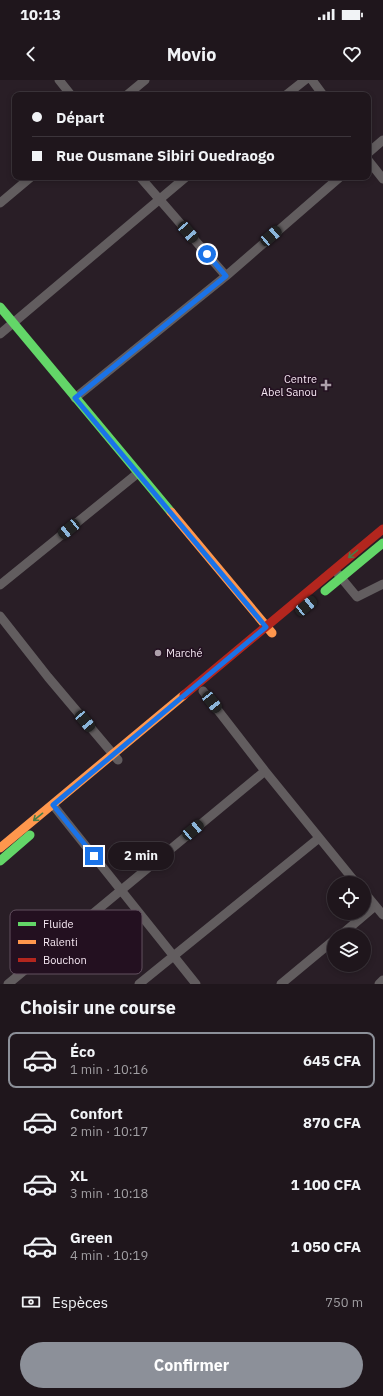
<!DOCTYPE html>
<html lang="fr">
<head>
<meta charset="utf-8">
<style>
	:root { --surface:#1f161c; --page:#2c2329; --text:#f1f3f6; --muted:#a19fa3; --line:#3c353b; --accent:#8c9099 }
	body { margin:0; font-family:"IBM Plex Sans",sans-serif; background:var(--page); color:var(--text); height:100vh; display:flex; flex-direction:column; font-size:15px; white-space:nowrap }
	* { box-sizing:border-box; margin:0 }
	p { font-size:13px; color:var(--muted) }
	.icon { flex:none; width:22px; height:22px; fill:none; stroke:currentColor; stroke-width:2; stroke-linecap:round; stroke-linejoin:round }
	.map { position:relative; height:904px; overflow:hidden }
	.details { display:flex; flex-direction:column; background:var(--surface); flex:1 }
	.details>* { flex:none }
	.hud { position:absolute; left:12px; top:12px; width:359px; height:88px; border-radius:8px; box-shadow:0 2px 6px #0003,0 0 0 1px var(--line); display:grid; align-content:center; height:88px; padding:0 20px; background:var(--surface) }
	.fabs { position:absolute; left:327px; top:796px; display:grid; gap:8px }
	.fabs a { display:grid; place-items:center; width:44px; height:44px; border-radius:50%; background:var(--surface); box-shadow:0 2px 6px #0003,0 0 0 1px var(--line); font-size:20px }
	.end { position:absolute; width:18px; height:18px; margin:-9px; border:5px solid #1a73e8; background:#fff; box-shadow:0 0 0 2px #fff }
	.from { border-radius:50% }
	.bubble { position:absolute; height:28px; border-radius:14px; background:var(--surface); box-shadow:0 2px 6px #0003,0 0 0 1px var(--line); font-size:13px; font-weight:700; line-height:28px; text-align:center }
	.car { position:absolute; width:12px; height:24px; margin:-12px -6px; border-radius:5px; box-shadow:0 0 3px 1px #0007; background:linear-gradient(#222 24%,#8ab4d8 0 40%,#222 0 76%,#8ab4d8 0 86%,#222 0) }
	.hud b { display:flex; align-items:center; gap:14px; height:38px; font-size:15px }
	.hud b+b { border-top:1px solid var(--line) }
	.hud i { width:10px; height:10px; background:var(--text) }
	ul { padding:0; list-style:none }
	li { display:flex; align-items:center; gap:12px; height:56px; margin:0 8px 6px; padding:0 12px; border:2px solid transparent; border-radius:8px }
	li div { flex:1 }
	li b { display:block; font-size:15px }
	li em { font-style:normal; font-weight:700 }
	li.on { border-color:var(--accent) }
	li>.icon { width:36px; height:36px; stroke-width:1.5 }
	h2 { padding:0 20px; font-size:18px; line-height:48px }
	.pay { display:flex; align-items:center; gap:10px; height:44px; padding:0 20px; font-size:15px }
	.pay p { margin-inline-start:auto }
	.cta { display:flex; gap:8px; margin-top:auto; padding:8px 20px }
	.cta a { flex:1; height:46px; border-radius:24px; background:var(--accent); color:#fff; font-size:16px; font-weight:700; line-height:46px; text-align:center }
	.status { display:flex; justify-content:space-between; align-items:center; height:28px; padding:0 20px; background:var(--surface); direction:ltr }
	.status svg { height:11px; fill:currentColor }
	header { display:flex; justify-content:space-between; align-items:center; height:52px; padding:0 20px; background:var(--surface); font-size:18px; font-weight:700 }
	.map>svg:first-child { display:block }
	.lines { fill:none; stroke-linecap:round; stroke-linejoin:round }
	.street { stroke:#625d5f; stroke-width:9 }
	.fast { stroke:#63d668; stroke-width:9 }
	.slow { stroke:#ff974d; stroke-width:9 }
	.jam { stroke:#b3261e; stroke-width:9 }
	.oneway { stroke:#467d48 }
	.route { stroke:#1a73e8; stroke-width:5 }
	.poi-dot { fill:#ada0aa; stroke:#231020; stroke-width:1.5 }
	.labels { text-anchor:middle; stroke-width:3; stroke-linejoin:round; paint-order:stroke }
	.poi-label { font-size:11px; fill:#f4e6f1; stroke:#231020; text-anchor:end }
	.key { fill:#231020; stroke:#62505f; stroke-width:1 }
	.key-label { font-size:11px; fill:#f4e6f1 }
</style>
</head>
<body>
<div class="status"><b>10:13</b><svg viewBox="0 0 49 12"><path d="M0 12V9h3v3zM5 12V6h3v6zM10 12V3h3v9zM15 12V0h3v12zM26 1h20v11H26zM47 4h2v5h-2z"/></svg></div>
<header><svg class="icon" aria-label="back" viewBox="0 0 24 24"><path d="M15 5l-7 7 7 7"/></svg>Movio<svg class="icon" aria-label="heart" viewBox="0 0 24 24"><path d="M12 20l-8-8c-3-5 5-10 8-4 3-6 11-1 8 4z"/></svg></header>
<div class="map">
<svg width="383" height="904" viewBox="0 0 383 904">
	<rect width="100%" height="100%" fill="#291e26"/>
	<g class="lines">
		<path class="street" d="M59,0L71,15
			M312,0L323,15
			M127,15L145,0
			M286,15L305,0
			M368,73L383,60
			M368,80L383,99
			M140,97L226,196
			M0,123L31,97
			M0,254L186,97
			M75,318L226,196L340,97
			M338,494L357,517L383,504
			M0,505L138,393
			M0,536L48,597L118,680
			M203,611L265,691L356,803
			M53,725L196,904
			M364,812L383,835
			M341,855L375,826
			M8,904L265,691
			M139,904L319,758
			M281,904L334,860
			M379,904L383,900"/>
		<path class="fast" d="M0,227L171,432
			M325,511L383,463
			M0,781L30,755"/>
		<path class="slow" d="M171,432L272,553
			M0,768L184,615"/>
		<path class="jam" d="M184,615L383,449"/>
	</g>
	<defs><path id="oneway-shaft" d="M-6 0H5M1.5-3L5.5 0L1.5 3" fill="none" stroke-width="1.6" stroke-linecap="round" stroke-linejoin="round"/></defs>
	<g class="oneway">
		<use href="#oneway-shaft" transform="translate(353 474) rotate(140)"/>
		<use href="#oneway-shaft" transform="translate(38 737) rotate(141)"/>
	</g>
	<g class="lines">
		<path class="route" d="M94,776L53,725L266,547L75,318L226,196L207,174"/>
	</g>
	<g class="poi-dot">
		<path d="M324 299h4v4h4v4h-4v4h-4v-4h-4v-4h4z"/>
		<circle cx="158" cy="573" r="4"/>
	</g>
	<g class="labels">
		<g class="poi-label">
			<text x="317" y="303">Centre<tspan x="317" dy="13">Abel Sanou</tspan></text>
			<text x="166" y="577" text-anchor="start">Marché</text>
		</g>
	</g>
	<rect x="10" y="830" width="132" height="64" rx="6" class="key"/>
	<rect x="18" y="842" width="18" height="4" fill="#63d668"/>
	<rect x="18" y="860" width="18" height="4" fill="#ff974d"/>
	<rect x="18" y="878" width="18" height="4" fill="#b3261e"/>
	<g class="key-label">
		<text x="43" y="848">Fluide</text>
		<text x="43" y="866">Ralenti</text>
		<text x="43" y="884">Bouchon</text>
	</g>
</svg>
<div class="fabs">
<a><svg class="icon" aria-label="locate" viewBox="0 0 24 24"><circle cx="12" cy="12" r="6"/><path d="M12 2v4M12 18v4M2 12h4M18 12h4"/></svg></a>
<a><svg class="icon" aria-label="layers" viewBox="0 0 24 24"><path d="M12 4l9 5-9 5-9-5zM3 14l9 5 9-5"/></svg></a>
</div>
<i class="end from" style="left:207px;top:174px"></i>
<i class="end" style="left:94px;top:776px"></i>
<div class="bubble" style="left:108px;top:762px;width:66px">2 min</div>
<i class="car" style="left:188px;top:152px;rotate:139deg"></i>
<i class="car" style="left:271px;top:156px;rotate:49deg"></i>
<i class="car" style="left:69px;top:449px;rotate:231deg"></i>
<i class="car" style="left:306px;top:526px;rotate:51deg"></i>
<i class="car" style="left:212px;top:622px;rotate:142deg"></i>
<i class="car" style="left:85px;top:641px;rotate:140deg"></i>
<i class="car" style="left:193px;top:750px;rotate:50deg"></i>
<div class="hud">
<b><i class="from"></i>Départ</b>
<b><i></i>Rue Ousmane Sibiri Ouedraogo</b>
</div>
</div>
<section class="details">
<h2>Choisir une course</h2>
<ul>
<li class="on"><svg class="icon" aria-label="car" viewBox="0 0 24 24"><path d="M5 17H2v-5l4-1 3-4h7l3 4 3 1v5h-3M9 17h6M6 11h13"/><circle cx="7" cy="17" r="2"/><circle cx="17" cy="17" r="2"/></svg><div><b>Éco</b><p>1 min · 10:16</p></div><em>645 CFA</em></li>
<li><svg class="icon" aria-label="car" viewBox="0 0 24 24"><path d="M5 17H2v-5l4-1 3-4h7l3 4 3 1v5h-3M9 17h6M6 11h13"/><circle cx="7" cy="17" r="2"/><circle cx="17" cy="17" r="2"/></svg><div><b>Confort</b><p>2 min · 10:17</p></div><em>870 CFA</em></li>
<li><svg class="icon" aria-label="car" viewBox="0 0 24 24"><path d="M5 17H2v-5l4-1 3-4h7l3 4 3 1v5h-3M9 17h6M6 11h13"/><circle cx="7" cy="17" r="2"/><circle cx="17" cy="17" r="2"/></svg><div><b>XL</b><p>3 min · 10:18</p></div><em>1 100 CFA</em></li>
<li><svg class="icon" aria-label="car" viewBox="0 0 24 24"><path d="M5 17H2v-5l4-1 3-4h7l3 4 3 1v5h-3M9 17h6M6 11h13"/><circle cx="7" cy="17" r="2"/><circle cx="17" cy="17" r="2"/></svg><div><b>Green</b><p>4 min · 10:19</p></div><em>1 050 CFA</em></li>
</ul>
<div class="pay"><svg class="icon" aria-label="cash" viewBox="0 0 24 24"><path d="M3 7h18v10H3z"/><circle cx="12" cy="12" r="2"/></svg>Espèces<p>750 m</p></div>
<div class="cta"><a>Confirmer</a></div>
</section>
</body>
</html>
